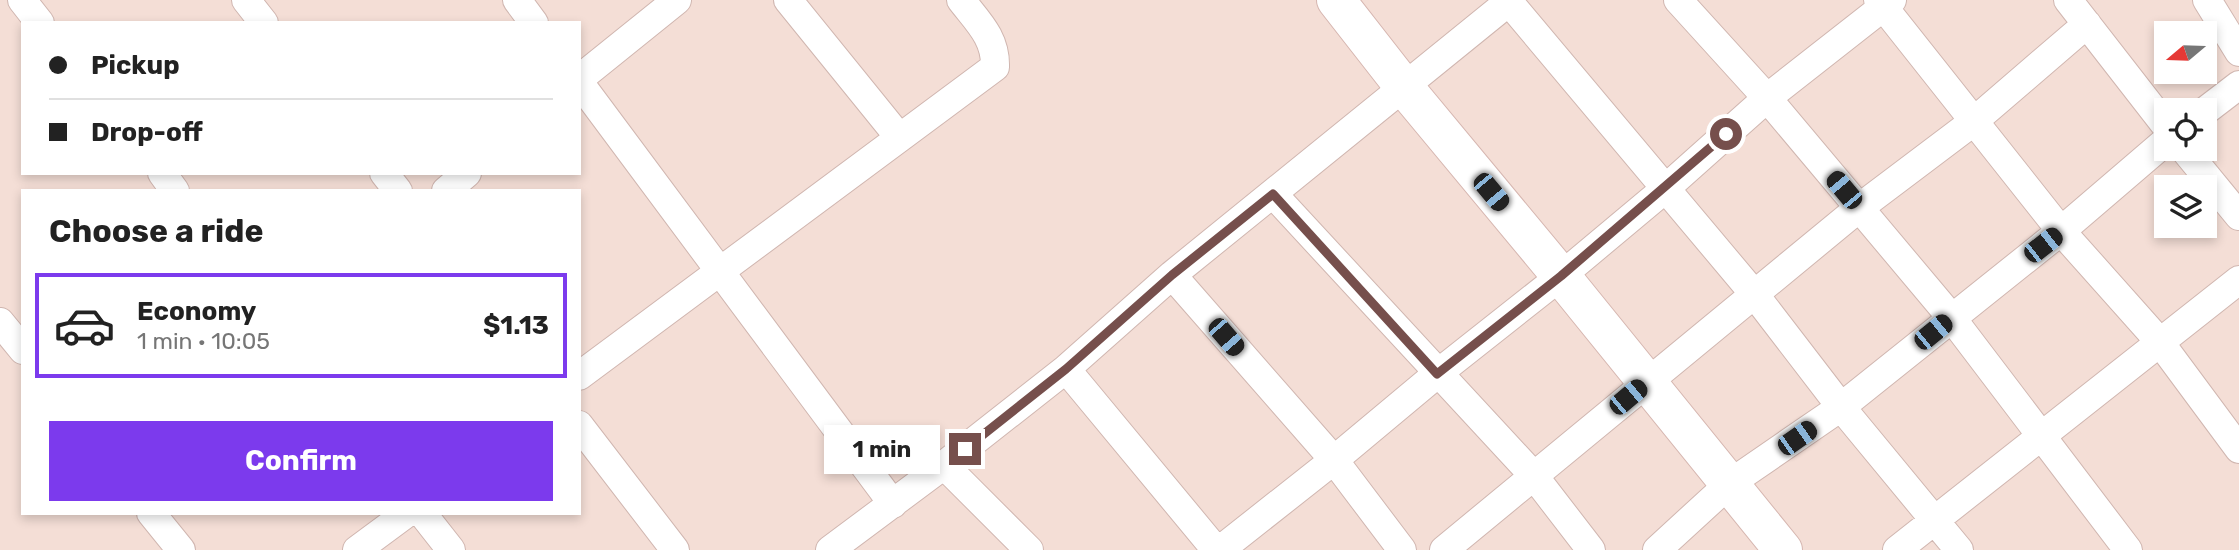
<!DOCTYPE html>
<html lang="en">
<head>
<meta charset="utf-8">
<style>
	:root { --surface:#fff; --page:#f2f2f2; --text:#222; --muted:#767676; --line:#e0e0e0; --accent:#7c3aed }
	body { margin:0; font-family:Rubik,sans-serif; background:var(--page); color:var(--text); height:100vh; display:flex; flex-direction:column; font-size:26px; white-space:nowrap }
	* { box-sizing:border-box; margin:0 }
	p { font-size:23px; color:var(--muted) }
	.icon { flex:none; width:38px; height:38px; fill:none; stroke:currentColor; stroke-width:2; stroke-linecap:round; stroke-linejoin:round }
	.map { position:relative; flex:1; overflow:hidden }
	.drawer { position:absolute; left:21px; top:189px; width:560px; height:326px; display:flex; flex-direction:column; background:var(--surface); border-radius:0px; box-shadow:0 4px 10px #0003 }
	.drawer>* { flex:none }
	.guide { position:absolute; left:21px; top:21px; width:560px; height:154px; border-radius:0px; box-shadow:0 4px 10px #0003; display:grid; align-content:center; height:154px; padding:0 28px; background:var(--surface) }
	.needle { width:46px; rotate:251deg }
	.controls { position:absolute; left:2154px; top:21px; display:grid; gap:14px }
	.controls a { display:grid; place-items:center; width:63px; height:63px; border-radius:0px; background:var(--surface); box-shadow:0 4px 10px #0003; font-size:35px }
	.end { position:absolute; width:32px; height:32px; margin:-16px; border:9px solid #764f4c; background:#fff; box-shadow:0 0 0 4px #fff }
	.from { border-radius:50% }
	.bubble { position:absolute; height:49px; border-radius:0px; background:var(--surface); box-shadow:0 4px 10px #0003; font-size:23px; font-weight:700; line-height:49px; text-align:center }
	.car { position:absolute; width:21px; height:42px; margin:-21px -10px; border-radius:9px; box-shadow:0 0 5px 2px #0007; background:linear-gradient(#222 24%,#8ab4d8 0 40%,#222 0 76%,#8ab4d8 0 86%,#222 0) }
	.guide b { display:flex; align-items:center; gap:24px; height:66px; font-size:26px }
	.guide b+b { border-top:2px solid var(--line) }
	.guide i { width:18px; height:18px; background:var(--text) }
	ul { padding:0; list-style:none }
	li { display:flex; align-items:center; gap:21px; height:105px; margin:0 14px 10px; padding:0 14px; border:4px solid transparent; border-radius:0px }
	li div { flex:1 }
	li b { display:block; font-size:26px }
	li em { font-style:normal; font-weight:700 }
	li.active { border-color:var(--accent) }
	li>.icon { width:63px; height:63px; stroke-width:1.5 }
	h2 { padding:0 28px; font-size:32px; line-height:84px }
	.primary-button { display:flex; gap:14px; margin-top:auto; padding:14px 28px }
	.primary-button a { flex:1; height:80px; border-radius:0px; background:var(--accent); color:#fff; font-size:28px; font-weight:700; line-height:80px; text-align:center }
	.map>svg:first-child { display:block }
	.residential { fill:#f4ded6; fill-rule:evenodd }
	.lines { fill:none; stroke-linecap:round; stroke-linejoin:round }
	.street-casing { stroke:#d0b6b0; stroke-width:30 }
	.secondary-casing { stroke:#d6b6b0; stroke-width:40 }
	.street { stroke:#fff; stroke-width:28 }
	.secondary { stroke:#fff; stroke-width:38 }
	.route { stroke:#764f4c; stroke-width:9 }
</style>
</head>
<body>
<div class="map">
<svg width="2239" height="550" viewBox="0 0 2239 550">
	<rect width="100%" height="100%" fill="#fceee8"/>
	<path class="residential" d="M0,0H2239V550H0ZM23,23H579V173H23ZM2166,33H2205V72H2166ZM2166,110H2205V149H2166ZM2166,187H2205V226H2166ZM23,191H579V513H23Z"/>
	<g class="lines">
		<defs>
			<path id="street" d="M22,0L40,23
				M246,0L264,23
				M517,0L534,23
				M788,0L899,137
				M1678,0L1767,98L1951,317L2128,550
				M1878,0L2061,231L2159,341L2239,449
				M2068,0L2166,126
				M2207,0L2239,52
				M1509,2L1755,295L1841,407L1959,550
				M579,79L677,0
				M579,82L893,504
				M2205,111L2239,85
				M2184,149L2239,216
				M162,173L175,191
				M384,173L398,191
				M446,191L467,173
				M1273,194L1534,476L1591,550
				M1172,275L1334,460L1402,550
				M0,322L23,350
				M1066,369L1216,550
				M579,376L995,67C996,38 978,22 961,0
				M579,425L675,550
				M944,465L1029,550
				M151,513L181,550
				M422,513L451,550
				M357,550L407,513
				M830,550L944,465L1066,369L1172,275L1511,0
				M1220,550L1334,460L1437,374L1561,276L1665,189L1767,98L1892,0
				M1444,550L1859,208L1973,122L2087,24
				M1657,550L1729,484L1841,407L2061,231L2166,141
				M1897,550L2239,280"/>
			<path id="secondary" d="M1336,0L1404,87L1561,276L1783,550"/>
		</defs>
		<use href="#street" class="street-casing"/>
		<use href="#secondary" class="secondary-casing"/>
		<use href="#street" class="street"/>
		<use href="#secondary" class="secondary"/>
	</g>
	<g class="lines">
		<path class="route" d="M965,449L1066,369L1172,275L1273,194L1437,374L1561,276L1726,134"/>
	</g>
</svg>
<div class="controls">
<a><svg class="needle" viewBox="-14 -14 28 28"><path d="M0-13l5 13h-10z" fill="#e53935"/><path d="M0 13l5-13h-10z" fill="#767676"/></svg></a>
<a><svg class="icon" aria-label="locate" viewBox="0 0 24 24"><circle cx="12" cy="12" r="6"/><path d="M12 2v4M12 18v4M2 12h4M18 12h4"/></svg></a>
<a><svg class="icon" aria-label="layers" viewBox="0 0 24 24"><path d="M12 4l9 5-9 5-9-5zM3 14l9 5 9-5"/></svg></a>
</div>
<i class="end from" style="left:1726px;top:134px"></i>
<i class="end" style="left:965px;top:449px"></i>
<div class="bubble" style="left:824px;top:425px;width:116px">1 min</div>
<i class="car" style="left:1844px;top:190px;rotate:320deg"></i>
<i class="car" style="left:1491px;top:192px;rotate:140deg"></i>
<i class="car" style="left:2043px;top:245px;rotate:52deg"></i>
<i class="car" style="left:1933px;top:332px;rotate:51deg"></i>
<i class="car" style="left:1226px;top:337px;rotate:139deg"></i>
<i class="car" style="left:1628px;top:397px;rotate:50deg"></i>
<i class="car" style="left:1797px;top:438px;rotate:55deg"></i>
<div class="guide">
<b><i class="from"></i>Pickup</b>
<b><i></i>Drop-off</b>
</div>
<section class="drawer">
<h2>Choose a ride</h2>
<ul>
<li class="active"><svg class="icon" aria-label="car" viewBox="0 0 24 24"><path d="M5 17H2v-5l4-1 3-4h7l3 4 3 1v5h-3M9 17h6M6 11h13"/><circle cx="7" cy="17" r="2"/><circle cx="17" cy="17" r="2"/></svg><div><b>Economy</b><p>1 min · 10:05</p></div><em>$1.13</em></li>
</ul>
<div class="primary-button"><a>Confirm</a></div>
</section>
</div>
</body>
</html>
